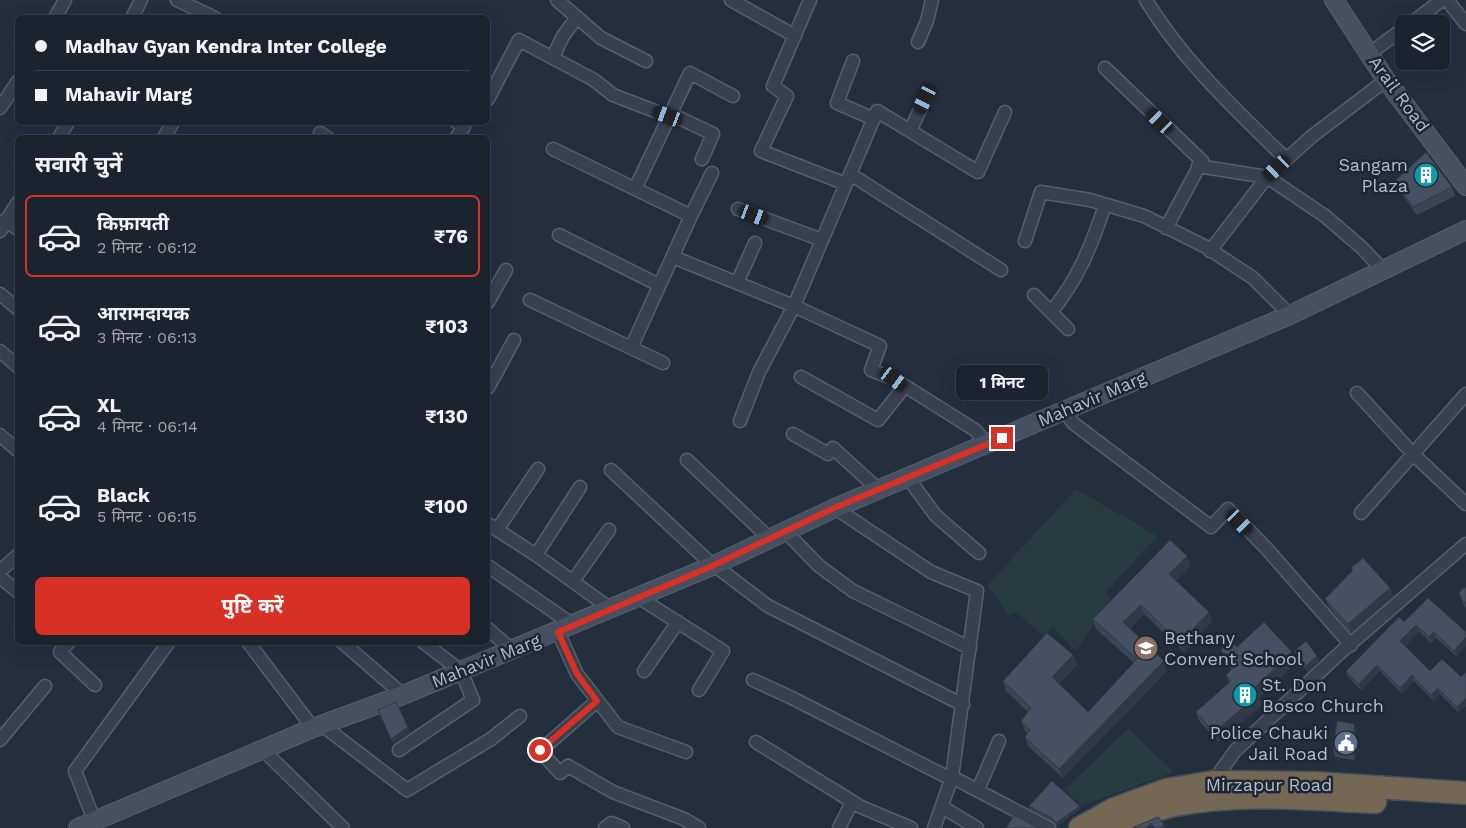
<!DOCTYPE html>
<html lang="hi">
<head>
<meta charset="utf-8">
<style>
	:root { --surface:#1b232e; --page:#282f3a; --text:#f1f3f6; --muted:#a0a4aa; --line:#39404a; --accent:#d93025 }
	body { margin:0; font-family:"Work Sans","Noto Sans Devanagari",sans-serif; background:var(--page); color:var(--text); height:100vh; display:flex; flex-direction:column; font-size:19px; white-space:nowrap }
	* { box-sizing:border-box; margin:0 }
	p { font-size:16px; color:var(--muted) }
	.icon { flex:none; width:28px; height:28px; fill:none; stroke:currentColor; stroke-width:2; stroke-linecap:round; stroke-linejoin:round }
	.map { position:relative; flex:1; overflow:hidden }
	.drawer { position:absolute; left:15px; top:135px; width:475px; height:510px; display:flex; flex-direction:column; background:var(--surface); border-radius:8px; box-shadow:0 5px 20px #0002,0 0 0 1px var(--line) }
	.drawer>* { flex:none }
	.top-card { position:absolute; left:15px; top:15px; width:475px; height:110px; border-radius:8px; box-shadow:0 5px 20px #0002,0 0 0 1px var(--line); display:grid; align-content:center; height:110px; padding:0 20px; background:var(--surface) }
	.controls { position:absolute; left:1395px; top:15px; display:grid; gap:10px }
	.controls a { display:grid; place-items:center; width:55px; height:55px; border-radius:8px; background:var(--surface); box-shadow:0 5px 20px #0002,0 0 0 1px var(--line); font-size:25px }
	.end { position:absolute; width:22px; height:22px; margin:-11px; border:6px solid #d93025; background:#fff; box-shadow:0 0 0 2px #fff }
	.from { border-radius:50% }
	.bubble { position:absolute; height:35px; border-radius:8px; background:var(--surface); box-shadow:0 5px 20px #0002,0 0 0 1px var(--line); font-size:16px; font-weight:700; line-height:35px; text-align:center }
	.car { position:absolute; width:15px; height:30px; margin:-15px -8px; border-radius:6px; box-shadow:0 0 4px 1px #0007; background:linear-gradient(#222 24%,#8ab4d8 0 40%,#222 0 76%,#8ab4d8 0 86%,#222 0) }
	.top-card b { display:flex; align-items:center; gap:18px; height:48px; font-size:19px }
	.top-card b+b { border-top:1px solid var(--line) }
	.top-card i { width:12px; height:12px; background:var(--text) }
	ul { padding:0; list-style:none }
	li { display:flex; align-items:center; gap:15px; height:82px; margin:0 10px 8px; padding:0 10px; border:2px solid transparent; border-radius:8px }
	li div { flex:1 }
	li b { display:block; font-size:19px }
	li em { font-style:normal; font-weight:700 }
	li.current { border-color:var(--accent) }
	li>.icon { width:45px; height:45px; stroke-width:1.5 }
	h2 { padding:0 20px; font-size:22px; line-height:60px }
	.cta { display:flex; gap:10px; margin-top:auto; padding:10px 20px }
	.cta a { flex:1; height:58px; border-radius:8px; background:var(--accent); color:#fff; font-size:20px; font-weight:700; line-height:58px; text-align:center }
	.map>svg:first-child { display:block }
	.green { fill:#263c3f }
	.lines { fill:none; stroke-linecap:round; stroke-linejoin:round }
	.street-casing { stroke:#565f6c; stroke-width:15 }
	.secondary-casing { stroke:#565f6c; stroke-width:20 }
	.highway-casing { stroke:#434c59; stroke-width:25 }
	.street { stroke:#38414e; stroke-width:12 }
	.secondary { stroke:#465061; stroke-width:18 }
	.highway { stroke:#746855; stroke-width:22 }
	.wall { fill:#3b4654 }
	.shaded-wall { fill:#303945 }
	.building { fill:#455162; stroke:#303945 }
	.route { stroke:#d93025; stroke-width:6 }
	.labels { text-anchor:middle; stroke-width:5; stroke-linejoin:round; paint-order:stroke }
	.street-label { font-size:18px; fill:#b4bcc9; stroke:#1d2633 }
	.poi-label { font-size:18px; fill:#b4bcc9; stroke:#1d2633; text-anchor:end }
</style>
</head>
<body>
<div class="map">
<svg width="1466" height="828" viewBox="0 0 1466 828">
	<rect width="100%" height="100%" fill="#242f3e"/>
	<path class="green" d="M1076,489L1157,536L1106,592L1111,599L1076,651L1053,627L1044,637L1016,612L1008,616L988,585Z
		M1128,729L1174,772L1081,806L1065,789Z"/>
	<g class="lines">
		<defs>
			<path id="street" d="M177,0L215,18
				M557,0L601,38L646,61
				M731,0L795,36
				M810,0L773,86L787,96L761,151L846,184
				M1146,0C1183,61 1236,110 1286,159
				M1447,0L1466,24
				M55,18L65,0
				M132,18L141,0
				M1410,24L1442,0
				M918,42L927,21L932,0
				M1369,54L1404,28
				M553,57L563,36L577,17
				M853,61L837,103L874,119
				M1105,68L1202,161L1166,228
				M488,99L519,40L594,80L613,95L668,116
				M0,108L18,81
				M669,113L713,134L702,159
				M910,131L925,99
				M320,133L328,138
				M59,138L68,122
				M164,138L173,122
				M456,138L464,127L456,122
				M553,149L691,216L631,348
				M1198,166L1267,177L1325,216L1361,247L1383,270
				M850,174L1001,270
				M635,189L690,73L733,96
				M738,209L822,240
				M691,216L712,173
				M5,220L18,229
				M0,231L18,202
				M559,235L659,285
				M1025,241L1041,192L1090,200L1144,216L1206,247L1253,278L1290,315
				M1210,251L1267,177L1311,137L1386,80
				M673,257L794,306L880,346L871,370L894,379L975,430L987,444
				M737,283L755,243
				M0,294L18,309
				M1034,295L1068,329
				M530,300L663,363
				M488,302L506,270
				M1051,312C1078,280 1092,244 1105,205
				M0,351L18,367
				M801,377L878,420L904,387
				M488,388L514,340
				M1357,393L1414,455L1466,504
				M1064,410L1073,423L1211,527L1228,509L1266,548L1351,645
				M740,421L759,372L794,306L877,111L978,172L1005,112
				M793,434L828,454L833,448L879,490
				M0,435L18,451
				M687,460L769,538
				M611,470L706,559L712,566
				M908,478L936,516L979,553
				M835,508L931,572L977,591L952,777L934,828
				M1361,513L1466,394
				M488,524L536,555L611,609
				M497,530L538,469
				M785,531L819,566L853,591L970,648
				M536,555L580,487
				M714,565L768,606L963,705
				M488,566L573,625
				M0,571L18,555
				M0,577L18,592
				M573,581L609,530
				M638,597L723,651L699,690
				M488,629L512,650
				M558,632L577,674L618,727L686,752
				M69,642L60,652L95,685
				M248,642L313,728
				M342,642L403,695
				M644,671L678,622
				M753,680L790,697L951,779
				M597,701L540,751L560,773L568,766L613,792L684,819L699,828
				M322,725L407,790L491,739L520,716
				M0,740L45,686
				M756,742L861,807L911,828
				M263,750L343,828
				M399,750L473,700L461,671L423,642
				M952,777L1049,828
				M1213,782L1235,751L1341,652L1466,544
				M978,790L999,741
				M942,807L977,828
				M94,820L75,771L169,642
				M605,828L611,823L623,828
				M839,828L852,802"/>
			<path id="secondary" d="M1334,0L1386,80L1466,186
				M78,828L313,728L403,695L712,566L835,508L1290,315L1466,230"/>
			<path id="highway" d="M1080,828L1114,809L1166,790L1213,782L1314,783L1466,793
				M1114,828C1134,819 1154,809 1175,805C1239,792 1311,799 1375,802"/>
		</defs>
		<use href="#street" class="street-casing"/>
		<use href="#secondary" class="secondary-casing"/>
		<use href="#highway" class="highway-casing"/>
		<use href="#street" class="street"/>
		<use href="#secondary" class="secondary"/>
		<use href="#highway" class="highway"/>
	</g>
	<path class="wall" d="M1395,181L1452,187L1455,196L1417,215L1398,189Z
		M1187,556L1190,566L1176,581L1212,622L1184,652L1144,614L1130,629L1164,661L1167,671L1063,778L1028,746L1025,737L1027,733L1025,731L1021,721L1028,712L1006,691L1003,681L1073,655L1077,665L1059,684L1088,712L1134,663L1096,629L1093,619Z
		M1351,568L1390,588L1393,596L1351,633L1329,607L1325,599L1352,571Z
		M1466,588V608H1465L1459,593Z
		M1404,622L1466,632L1457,657L1436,638L1431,643L1419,631L1405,646L1430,671L1442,659L1459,713L1440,694L1434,701L1414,681L1402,694L1380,671L1361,690L1348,677L1346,671Z
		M1237,647L1292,652L1296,663L1259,697L1262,705L1218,742L1200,722L1196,712L1229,683L1226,675L1232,669L1225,660L1221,650Z
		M1294,651L1317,656L1319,661L1308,672L1296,656Z
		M1354,724L1356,730L1355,760L1335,757L1333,751Z
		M1029,806H1080L1081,809L1057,826L1053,821L1030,809Z"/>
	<path class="shaded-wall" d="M1187,556L1190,566L1173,584L1169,574Z
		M1390,588L1393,596L1351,633L1348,624Z
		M1141,605L1144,614L1127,632L1123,622Z
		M1209,612L1212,622L1184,652L1180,643Z
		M1416,625L1419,631L1403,648L1400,641Z
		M1434,632L1436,638L1431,643L1429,637Z
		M1466,637V646L1457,657L1454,651Z
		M1292,652L1296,663L1259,697L1262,705L1218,742L1214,732L1253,689Z
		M1073,655L1077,665L1056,687L1052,677Z
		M1317,656L1319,661L1308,672L1306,666Z
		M1164,661L1167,671L1063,778L1059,769Z
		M1377,665L1380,671L1361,690L1359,684Z
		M1412,675L1414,681L1402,694L1400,688Z
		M1438,688L1440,694L1434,701L1431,695Z
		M1466,698V706L1459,713L1457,707Z
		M1354,724L1356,730L1355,760L1353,754Z
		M408,727L410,733L393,744L391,739Z
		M1080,806L1081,809L1057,826L1056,823Z
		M1151,823L1152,828H1146Z
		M1164,824L1165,828H1160Z"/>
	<path class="building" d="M1426,152L1452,187L1413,207L1395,181Z
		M1170,540L1187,556L1169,574L1209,612L1180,643L1141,605L1123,622L1164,661L1059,769L1025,737L1030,730L1021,721L1031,708L1003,681L1047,633L1073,655L1052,677L1088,712L1137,659L1093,619Z
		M1363,558L1390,588L1348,624L1325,599L1353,570L1351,568Z
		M1463,588H1466V603L1463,602L1459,593Z
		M1428,598L1466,632V637L1454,651L1434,632L1429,637L1416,625L1400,641L1430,671L1442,659L1461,677L1466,672V698L1457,707L1438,688L1431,695L1412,675L1400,688L1377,665L1359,684L1346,671L1399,617L1404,622Z
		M1264,622L1292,652L1253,689L1258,695L1214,732L1196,712L1231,681L1226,675L1235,666L1221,650L1231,641L1237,647Z
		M1306,641L1317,656L1306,666L1294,651Z
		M396,702L408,727L391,739L378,710Z
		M1337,721L1354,724L1353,754L1333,751Z
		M1052,781L1080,806L1056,823L1052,818L1029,806Z
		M1014,815L1039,828H1006Z
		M1158,817L1164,824L1160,828H1155L1151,823L1146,828H1132Z"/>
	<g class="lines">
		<path class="route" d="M540,750L597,701L577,674L558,632L712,566L834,508L1002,438"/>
	</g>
	<defs>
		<symbol id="building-disc" viewBox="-11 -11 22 22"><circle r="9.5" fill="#0f9aa8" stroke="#1d2633"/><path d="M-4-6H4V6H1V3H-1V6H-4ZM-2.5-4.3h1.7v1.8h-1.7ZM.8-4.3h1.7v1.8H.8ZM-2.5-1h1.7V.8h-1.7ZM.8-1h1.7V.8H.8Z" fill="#fff"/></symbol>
		<symbol id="school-disc" viewBox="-11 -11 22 22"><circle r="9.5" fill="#8d6e63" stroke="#1d2633"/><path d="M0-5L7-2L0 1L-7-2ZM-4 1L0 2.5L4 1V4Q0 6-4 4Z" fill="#fff"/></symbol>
		<symbol id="civic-disc" viewBox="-11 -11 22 22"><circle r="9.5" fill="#5c6f8a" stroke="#1d2633"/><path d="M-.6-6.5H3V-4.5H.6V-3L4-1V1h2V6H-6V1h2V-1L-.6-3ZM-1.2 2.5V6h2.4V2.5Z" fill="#fff"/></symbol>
	</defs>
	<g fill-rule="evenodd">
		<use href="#building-disc" x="1412" y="161" width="28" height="28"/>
		<use href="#school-disc" x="1132" y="634" width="28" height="28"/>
		<use href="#building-disc" x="1231" y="681" width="28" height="28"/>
		<use href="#civic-disc" x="1332" y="729" width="28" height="28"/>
	</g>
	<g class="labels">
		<g class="street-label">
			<text transform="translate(1399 94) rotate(54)" y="6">Arail Road</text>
			<text transform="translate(1092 399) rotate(-23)" y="6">Mahavir Marg</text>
			<text transform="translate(486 661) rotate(-22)" y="6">Mahavir Marg</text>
			<text x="1269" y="791">Mirzapur Road</text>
		</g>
		<g class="poi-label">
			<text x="1408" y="171">Sangam<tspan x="1408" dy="21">Plaza</tspan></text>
			<text x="1164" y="644" text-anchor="start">Bethany<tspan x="1164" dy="21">Convent School</tspan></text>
			<text x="1262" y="691" text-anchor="start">St. Don<tspan x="1262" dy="21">Bosco Church</tspan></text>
			<text x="1328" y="739">Police Chauki<tspan x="1328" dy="21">Jail Road</tspan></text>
		</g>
	</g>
</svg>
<div class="controls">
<a><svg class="icon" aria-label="layers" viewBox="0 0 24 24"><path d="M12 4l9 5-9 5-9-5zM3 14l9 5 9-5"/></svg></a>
</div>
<i class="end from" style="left:540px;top:750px"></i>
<i class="end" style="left:1002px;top:438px"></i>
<div class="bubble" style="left:956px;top:365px;width:92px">1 मिनट</div>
<i class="car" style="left:925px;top:99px;rotate:206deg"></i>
<i class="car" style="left:668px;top:116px;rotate:291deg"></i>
<i class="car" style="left:1160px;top:121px;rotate:313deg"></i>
<i class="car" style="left:1277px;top:168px;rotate:227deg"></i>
<i class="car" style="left:754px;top:215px;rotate:111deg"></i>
<i class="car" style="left:894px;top:379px;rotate:127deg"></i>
<i class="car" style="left:1240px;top:522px;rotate:136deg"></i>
<div class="top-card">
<b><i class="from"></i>Madhav Gyan Kendra Inter College</b>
<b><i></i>Mahavir Marg</b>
</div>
<section class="drawer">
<h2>सवारी चुनें</h2>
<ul>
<li class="current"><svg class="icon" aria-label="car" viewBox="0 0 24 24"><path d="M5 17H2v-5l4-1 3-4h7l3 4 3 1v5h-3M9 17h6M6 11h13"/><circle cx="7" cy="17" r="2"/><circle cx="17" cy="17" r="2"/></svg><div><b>किफ़ायती</b><p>2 मिनट · 06:12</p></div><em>₹76</em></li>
<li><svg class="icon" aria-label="car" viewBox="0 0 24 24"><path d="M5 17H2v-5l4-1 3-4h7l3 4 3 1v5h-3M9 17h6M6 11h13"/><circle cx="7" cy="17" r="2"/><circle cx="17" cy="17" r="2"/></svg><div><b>आरामदायक</b><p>3 मिनट · 06:13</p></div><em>₹103</em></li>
<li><svg class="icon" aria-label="car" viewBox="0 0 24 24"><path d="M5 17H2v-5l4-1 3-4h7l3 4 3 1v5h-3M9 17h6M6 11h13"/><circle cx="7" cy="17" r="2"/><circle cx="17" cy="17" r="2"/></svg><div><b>XL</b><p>4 मिनट · 06:14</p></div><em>₹130</em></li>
<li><svg class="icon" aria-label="car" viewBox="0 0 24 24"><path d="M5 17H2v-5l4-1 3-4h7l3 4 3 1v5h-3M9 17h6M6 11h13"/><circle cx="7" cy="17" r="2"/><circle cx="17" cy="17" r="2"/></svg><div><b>Black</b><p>5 मिनट · 06:15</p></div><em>₹100</em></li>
</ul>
<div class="cta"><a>पुष्टि करें</a></div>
</section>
</div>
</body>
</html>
